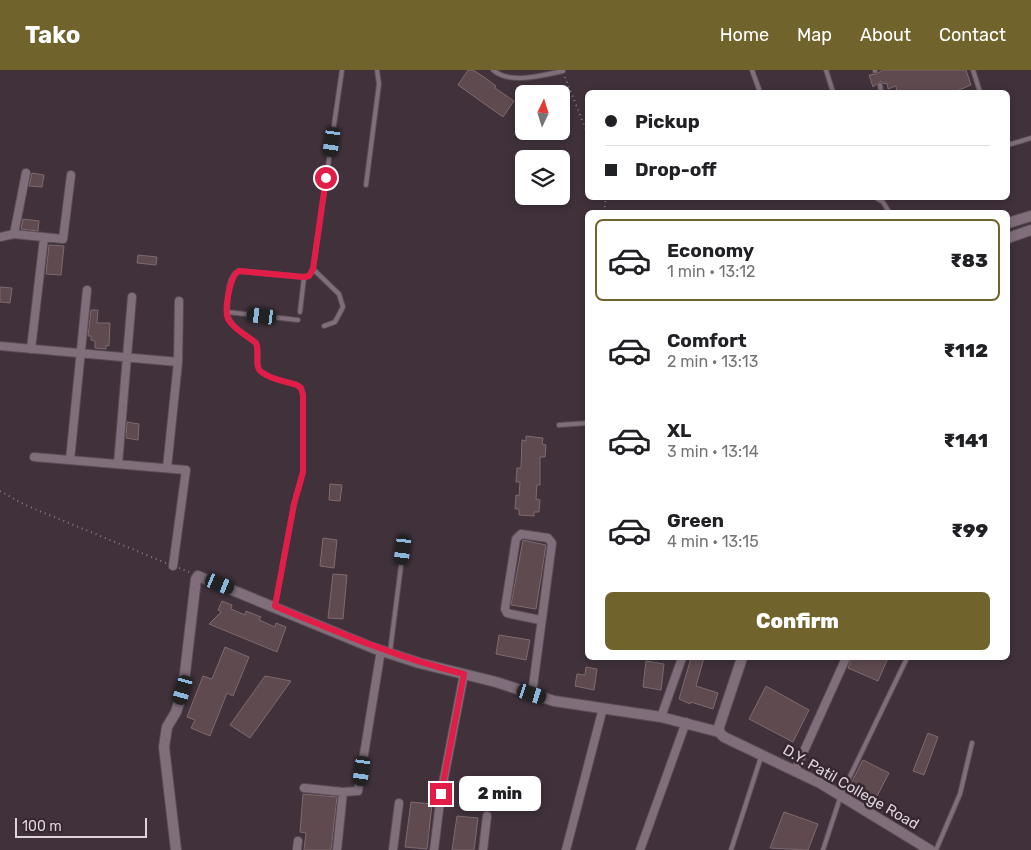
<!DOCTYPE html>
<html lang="en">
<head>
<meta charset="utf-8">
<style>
	:root { --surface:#fff; --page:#f6f6f6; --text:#202124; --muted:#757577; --line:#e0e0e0; --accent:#70642c }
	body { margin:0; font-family:Rubik,sans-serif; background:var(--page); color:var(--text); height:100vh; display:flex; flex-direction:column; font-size:19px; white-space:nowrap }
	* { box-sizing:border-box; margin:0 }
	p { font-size:16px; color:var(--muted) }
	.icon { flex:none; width:28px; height:28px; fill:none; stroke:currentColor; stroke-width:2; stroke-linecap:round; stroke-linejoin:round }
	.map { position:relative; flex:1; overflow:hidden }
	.sheet { position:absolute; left:585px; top:140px; width:425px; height:450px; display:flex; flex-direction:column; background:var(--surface); border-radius:8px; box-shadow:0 2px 8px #0003 }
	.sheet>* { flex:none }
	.top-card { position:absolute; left:585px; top:20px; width:425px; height:110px; border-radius:8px; box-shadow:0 2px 8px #0003; display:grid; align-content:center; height:110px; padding:0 20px; background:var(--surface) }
	.needle { width:32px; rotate:4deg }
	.fabs { position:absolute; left:515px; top:15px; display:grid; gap:10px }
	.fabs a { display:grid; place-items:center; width:55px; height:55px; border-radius:8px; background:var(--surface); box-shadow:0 2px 8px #0003; font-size:25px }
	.scale { position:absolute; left:15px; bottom:12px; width:132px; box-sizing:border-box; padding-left:5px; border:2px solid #ddd4da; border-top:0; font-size:14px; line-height:18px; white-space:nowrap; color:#ddd4da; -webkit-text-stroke:4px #362731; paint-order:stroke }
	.end { position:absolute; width:22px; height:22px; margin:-11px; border:6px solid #e11d48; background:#fff; box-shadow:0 0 0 2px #fff }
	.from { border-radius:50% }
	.bubble { position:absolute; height:35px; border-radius:8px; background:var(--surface); box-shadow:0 2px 8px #0003; font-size:16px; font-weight:800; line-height:35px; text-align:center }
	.car { position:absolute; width:15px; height:30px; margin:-15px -8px; border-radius:6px; box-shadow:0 0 4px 1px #0007; background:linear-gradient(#222 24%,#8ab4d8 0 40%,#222 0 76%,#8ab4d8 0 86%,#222 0) }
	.top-card b { display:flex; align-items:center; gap:18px; height:48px; font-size:19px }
	.top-card b+b { border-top:1px solid var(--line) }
	.top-card i { width:12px; height:12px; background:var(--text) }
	ul { padding:9px 0 0; list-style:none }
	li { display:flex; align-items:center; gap:15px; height:82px; margin:0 10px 8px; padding:0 10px; border:2px solid transparent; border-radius:8px }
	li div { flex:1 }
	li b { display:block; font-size:19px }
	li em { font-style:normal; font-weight:800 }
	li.current { border-color:var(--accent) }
	li>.icon { width:45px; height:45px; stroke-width:1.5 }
	.primary-button { display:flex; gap:10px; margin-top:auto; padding:10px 20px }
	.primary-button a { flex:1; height:58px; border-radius:8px; background:var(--accent); color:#fff; font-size:20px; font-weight:800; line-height:58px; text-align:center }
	header { display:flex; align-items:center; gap:30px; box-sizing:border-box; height:70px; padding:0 25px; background:var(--accent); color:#fff }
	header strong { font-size:24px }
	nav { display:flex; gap:28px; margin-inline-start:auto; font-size:18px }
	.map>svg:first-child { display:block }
	.building { fill:#5e4a4f; stroke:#7e6a6e }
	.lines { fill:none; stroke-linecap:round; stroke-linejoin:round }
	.lane-casing { stroke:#5a4d56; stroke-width:6 }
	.street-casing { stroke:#5a4d56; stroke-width:10 }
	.secondary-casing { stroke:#5a4d56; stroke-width:12 }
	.path { stroke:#887c84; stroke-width:2; stroke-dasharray:1 4; stroke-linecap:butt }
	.lane { stroke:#806f7a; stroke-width:4 }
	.street { stroke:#806f7a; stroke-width:8 }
	.secondary { stroke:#806f7a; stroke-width:10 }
	.route { stroke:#e11d48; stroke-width:6 }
	.labels { text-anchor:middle; stroke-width:5; stroke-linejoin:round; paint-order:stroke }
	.street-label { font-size:15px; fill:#ddd4da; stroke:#362731 }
</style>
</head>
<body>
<header>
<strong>Tako</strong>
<nav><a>Home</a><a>Map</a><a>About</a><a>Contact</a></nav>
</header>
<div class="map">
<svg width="1031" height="780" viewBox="0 0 1031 780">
	<rect width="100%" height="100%" fill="#40313b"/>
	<path class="building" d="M468,0H473L484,7L496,16L495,18L514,31L503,47L458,15Z
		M883,0H966L971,15L954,22H897L896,16L888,19L887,13L884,14L881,11L873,17L869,5L876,4Z
		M32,103L44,105L42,117L29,116Z
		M23,149L39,151L38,161L21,159Z
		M49,175L64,176L61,205L46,204Z
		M138,185L157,187L156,195L137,193Z
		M0,217L12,218L10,233L0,232Z
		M91,240H98L97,253H110L109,276L106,275V279L95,278V271L91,270V266H88Z
		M127,352L139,354L138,370L126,368Z
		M526,366L543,368L542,374L546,375L545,387H540V415H537L536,429L540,430L539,442H534V446L519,445V439H515L516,425L519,426L520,412H516L517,398H521L522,370L526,371Z
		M330,414L342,415L340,431L329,430Z
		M323,468L337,470L334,498L320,496Z
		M523,470L546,475L536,539L511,535Z
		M333,504L347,505L343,549L328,548Z
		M222,531L232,535L231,539L245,545L246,541L261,547L259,550L275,557L276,553L286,557L277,582L209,554L221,542L218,540Z
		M499,565L530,570L526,590L496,584Z
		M225,577L249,587L233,626L227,623L210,666L191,658L195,650L187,647L203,606L212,609Z
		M691,588H704L696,616L718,623L713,639L691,632L690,634L679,629Z
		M852,588H888L878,611L848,598Z
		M646,591L664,594L661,620L643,617Z
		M586,597L597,599L594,620L575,616L577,604L585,605Z
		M265,606L291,611L250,668L230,655Z
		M766,616L809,640L793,672L749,649Z
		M928,663L938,667L924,705L913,701Z
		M863,690L889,703L873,734L847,721Z
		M303,724L337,727L331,780H304L306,763L300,762Z
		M411,732L432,734L427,779L405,777Z
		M784,742L818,754L808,780L770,778Z
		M457,746L478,748L474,780H452Z"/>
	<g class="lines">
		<defs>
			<path id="lane" d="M493,0C510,15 543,5 563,1
				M752,0L760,22
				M826,0L833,22
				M875,0V1
				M973,0L980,22
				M880,15L881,22
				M1008,75L1031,68
				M366,115L379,14L377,0
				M876,128L883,132L889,142
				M313,199L339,224L343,237L335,252L324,256
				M227,242L298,250
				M300,242L304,207
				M559,355L588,353
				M275,536L294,434L303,402V325L301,318L297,315C288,312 260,307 258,297C256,289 260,281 256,273C246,265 228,256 227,242C228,230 227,206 239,201L304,207L309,206L313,199L342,0
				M390,582L403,480
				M731,780L761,687
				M823,780L841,725L907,588
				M936,780L960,724L972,673"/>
			<path id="street" d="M14,164L26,103
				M0,167L14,164L63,169L71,105
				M0,276L178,292L167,398
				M31,279L44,168
				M178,292L179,231
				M34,387L186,400L173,496
				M70,390L87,220
				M118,394L132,227
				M532,624L552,473L548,468L521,464L516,469L505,539L507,543L511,544L540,550
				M661,647L682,588
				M795,701L846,588
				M304,718L343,722L358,721L381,580
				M297,780L298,771
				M337,780L343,722
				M393,780L399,733
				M434,780L441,724L464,604
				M483,780L487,746
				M566,780L603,638
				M640,780L686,652"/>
			<path id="secondary" d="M1008,153L1031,146
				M1008,168L1031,160
				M742,588L719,657V662L724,667L820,713L930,780
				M176,780L164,677L167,657L176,642L183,620L196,509L198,506L373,578L419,593L496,612L554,631L661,647L719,662"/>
		</defs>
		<use href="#lane" class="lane-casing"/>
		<use href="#street" class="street-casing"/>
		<use href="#secondary" class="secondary-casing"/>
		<path class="path" d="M565,7L588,65
			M604,142L606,128
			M0,421L25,435L166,493
			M179,498L189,502"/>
		<use href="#lane" class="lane"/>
		<use href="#street" class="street"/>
		<use href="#secondary" class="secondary"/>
	</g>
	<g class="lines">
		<path class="route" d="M326,108L313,199L309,206L304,207L239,201C230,205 224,240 228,249C233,259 248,266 256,273C259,281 256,289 258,297C260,307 288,312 297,315L301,318L303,325V402L294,434L275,536C337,562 398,588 464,604L441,724"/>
	</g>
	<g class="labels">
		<g class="street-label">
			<text transform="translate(851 717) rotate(30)" y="5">D.Y. Patil College Road</text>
		</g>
	</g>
</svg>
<div class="fabs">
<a><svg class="needle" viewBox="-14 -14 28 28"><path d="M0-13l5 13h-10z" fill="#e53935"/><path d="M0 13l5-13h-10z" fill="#757577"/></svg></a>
<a><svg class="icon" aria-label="layers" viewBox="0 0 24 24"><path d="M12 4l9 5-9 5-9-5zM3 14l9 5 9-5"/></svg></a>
</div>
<div class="scale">100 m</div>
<i class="end from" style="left:326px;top:108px"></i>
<i class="end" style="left:441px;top:724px"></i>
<div class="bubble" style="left:459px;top:706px;width:82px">2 min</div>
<i class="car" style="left:332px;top:72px;rotate:188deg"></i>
<i class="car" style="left:262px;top:246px;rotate:277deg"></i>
<i class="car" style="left:403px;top:480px;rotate:187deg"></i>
<i class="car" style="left:220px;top:514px;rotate:112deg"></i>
<i class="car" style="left:183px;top:620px;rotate:196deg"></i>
<i class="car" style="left:532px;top:624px;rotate:108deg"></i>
<i class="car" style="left:362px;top:701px;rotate:188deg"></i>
<div class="top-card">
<b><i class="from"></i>Pickup</b>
<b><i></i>Drop-off</b>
</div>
<section class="sheet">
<ul>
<li class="current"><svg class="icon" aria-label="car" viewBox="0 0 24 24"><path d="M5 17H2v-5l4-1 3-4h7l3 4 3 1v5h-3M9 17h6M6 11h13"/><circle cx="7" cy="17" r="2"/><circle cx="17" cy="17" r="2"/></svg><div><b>Economy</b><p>1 min · 13:12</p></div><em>₹83</em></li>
<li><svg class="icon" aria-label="car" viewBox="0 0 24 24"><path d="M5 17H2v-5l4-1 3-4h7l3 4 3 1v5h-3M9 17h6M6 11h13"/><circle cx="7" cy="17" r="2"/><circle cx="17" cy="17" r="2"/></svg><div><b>Comfort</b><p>2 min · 13:13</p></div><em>₹112</em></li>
<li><svg class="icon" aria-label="car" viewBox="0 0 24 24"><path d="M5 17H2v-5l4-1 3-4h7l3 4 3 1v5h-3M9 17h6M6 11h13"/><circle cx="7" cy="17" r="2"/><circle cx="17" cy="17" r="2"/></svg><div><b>XL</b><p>3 min · 13:14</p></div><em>₹141</em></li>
<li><svg class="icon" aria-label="car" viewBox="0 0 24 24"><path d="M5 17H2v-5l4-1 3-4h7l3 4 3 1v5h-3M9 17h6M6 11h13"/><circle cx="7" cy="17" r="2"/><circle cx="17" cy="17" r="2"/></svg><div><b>Green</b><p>4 min · 13:15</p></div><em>₹99</em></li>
</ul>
<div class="primary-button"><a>Confirm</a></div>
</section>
</div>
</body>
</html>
